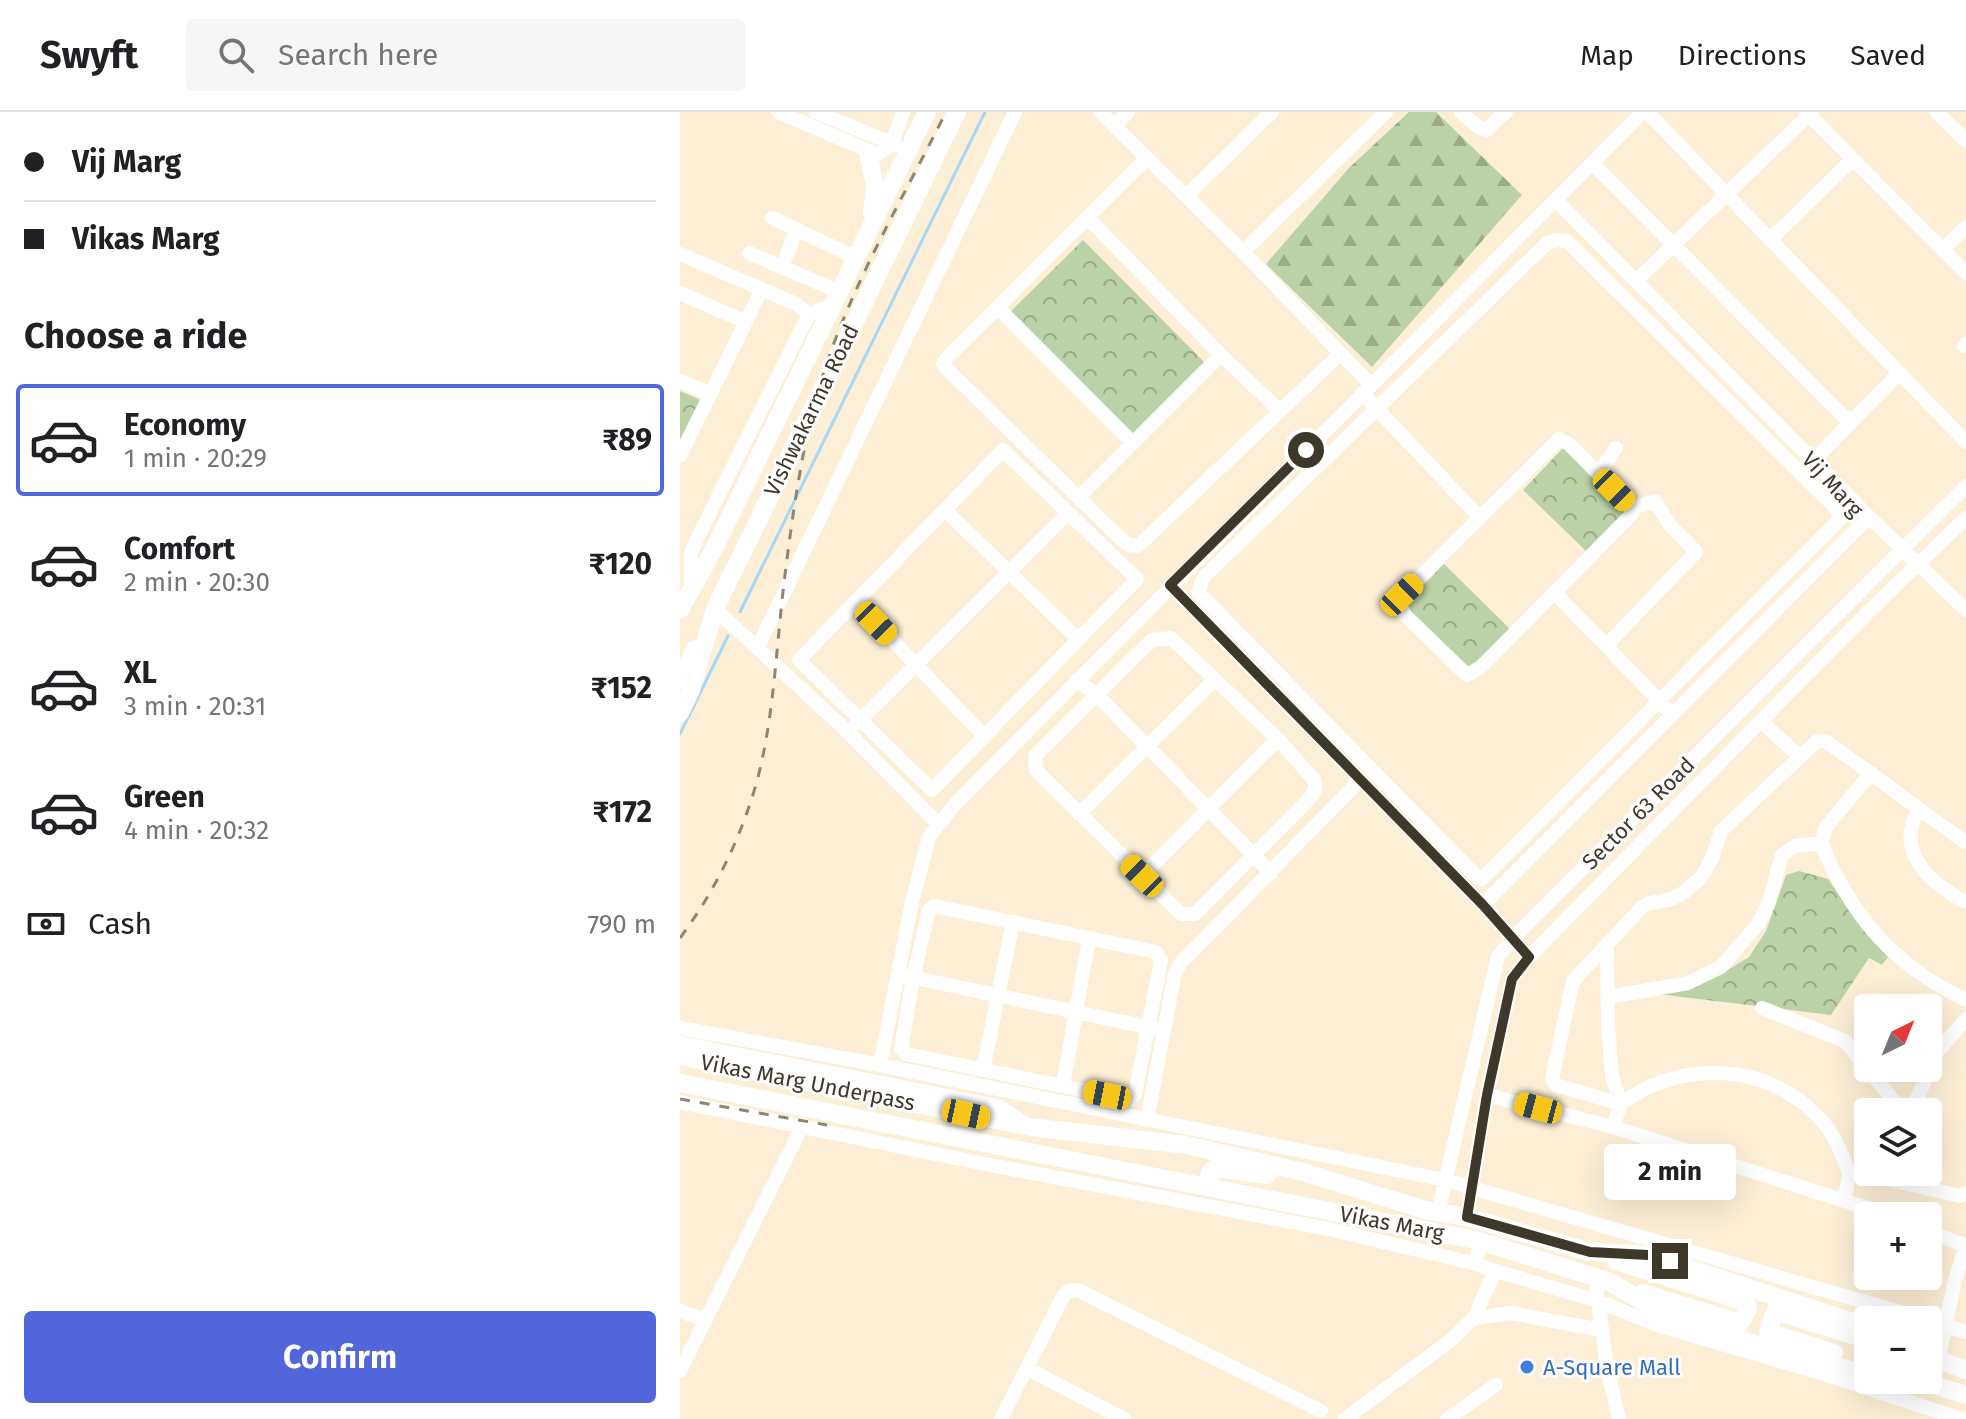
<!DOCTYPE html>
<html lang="en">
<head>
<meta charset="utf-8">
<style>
	:root { --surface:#fff; --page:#f6f6f6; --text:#202124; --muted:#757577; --line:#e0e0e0; --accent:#5266dc }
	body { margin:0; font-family:"Fira Sans",sans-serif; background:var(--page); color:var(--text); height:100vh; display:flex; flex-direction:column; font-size:30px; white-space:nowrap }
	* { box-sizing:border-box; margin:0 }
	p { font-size:26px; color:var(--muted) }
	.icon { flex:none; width:44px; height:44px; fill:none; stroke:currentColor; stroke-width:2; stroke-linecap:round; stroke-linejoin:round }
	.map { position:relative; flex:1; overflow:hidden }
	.sheet { display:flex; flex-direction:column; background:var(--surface); width:680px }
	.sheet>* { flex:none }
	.banner { display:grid; align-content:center; height:176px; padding:0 24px; background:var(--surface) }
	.needle { width:52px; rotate:43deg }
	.tools { position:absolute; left:1174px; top:882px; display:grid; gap:16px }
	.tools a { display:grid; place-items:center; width:88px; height:88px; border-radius:8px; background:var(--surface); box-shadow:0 8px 32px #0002; font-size:40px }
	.end { position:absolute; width:36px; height:36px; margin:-18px; border:10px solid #3e382b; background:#fff; box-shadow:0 0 0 4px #fff }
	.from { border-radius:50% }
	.bubble { position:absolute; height:56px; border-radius:8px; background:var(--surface); box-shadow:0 8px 32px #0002; font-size:26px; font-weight:700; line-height:56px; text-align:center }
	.car { position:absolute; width:24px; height:48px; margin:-24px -12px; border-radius:10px; box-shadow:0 0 6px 2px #0007; background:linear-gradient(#f5c518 24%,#345 0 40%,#f5c518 0 76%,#345 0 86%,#f5c518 0) }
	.banner b { display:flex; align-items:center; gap:28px; height:76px; font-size:30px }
	.banner b+b { border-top:2px solid var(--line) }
	.banner i { width:20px; height:20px; background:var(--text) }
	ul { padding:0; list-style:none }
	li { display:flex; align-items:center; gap:24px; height:112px; margin:0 16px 12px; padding:0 8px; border:4px solid transparent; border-radius:8px }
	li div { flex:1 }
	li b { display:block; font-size:30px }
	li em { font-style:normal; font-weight:700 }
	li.current { border-color:var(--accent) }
	li>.icon { width:72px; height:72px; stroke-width:1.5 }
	h2 { padding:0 24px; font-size:36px; line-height:96px }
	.pay { display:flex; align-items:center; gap:20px; height:88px; padding:0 24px; font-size:30px }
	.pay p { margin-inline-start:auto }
	.action { display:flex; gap:16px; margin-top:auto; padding:16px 24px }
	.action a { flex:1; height:92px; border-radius:8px; background:var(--accent); color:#fff; font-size:32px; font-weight:700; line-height:92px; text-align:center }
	header { display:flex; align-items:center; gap:48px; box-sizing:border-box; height:112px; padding:0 40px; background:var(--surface); border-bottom:2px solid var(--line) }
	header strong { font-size:38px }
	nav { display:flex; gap:44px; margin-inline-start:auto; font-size:28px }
	.search { width:560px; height:72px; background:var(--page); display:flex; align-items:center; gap:20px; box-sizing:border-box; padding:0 28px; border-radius:8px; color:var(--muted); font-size:30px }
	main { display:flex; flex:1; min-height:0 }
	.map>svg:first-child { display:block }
	.forest { fill:url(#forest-firs) }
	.park { fill:url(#park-crowns) }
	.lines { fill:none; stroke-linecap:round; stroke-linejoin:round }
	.stream { stroke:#a4d8f6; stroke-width:3 }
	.minor { stroke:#fff; stroke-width:14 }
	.major { stroke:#fff; stroke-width:18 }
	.rail { stroke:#8e8573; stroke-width:3; stroke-dasharray:10 10; stroke-linecap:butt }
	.route { stroke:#3e382b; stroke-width:10 }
	.shop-dot { fill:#3f7fe0; stroke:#fdfdfd; stroke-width:3 }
	.labels { text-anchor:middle; stroke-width:6; stroke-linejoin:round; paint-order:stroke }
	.street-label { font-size:22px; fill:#3e382b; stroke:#fdfdfd }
	.shop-label { font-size:22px; fill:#366cbe; stroke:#fdfdfd; text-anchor:start }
</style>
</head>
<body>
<header>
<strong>Swyft</strong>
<div class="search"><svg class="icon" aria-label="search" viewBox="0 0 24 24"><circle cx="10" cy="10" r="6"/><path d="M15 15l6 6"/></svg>Search here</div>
<nav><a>Map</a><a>Directions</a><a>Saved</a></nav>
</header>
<main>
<section class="sheet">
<div class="banner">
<b><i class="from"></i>Vij Marg</b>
<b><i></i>Vikas Marg</b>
</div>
<h2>Choose a ride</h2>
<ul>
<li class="current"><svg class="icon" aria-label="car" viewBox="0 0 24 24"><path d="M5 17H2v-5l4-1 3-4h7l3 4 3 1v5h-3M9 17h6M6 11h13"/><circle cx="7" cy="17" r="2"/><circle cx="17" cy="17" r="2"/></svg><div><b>Economy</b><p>1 min · 20:29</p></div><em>₹89</em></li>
<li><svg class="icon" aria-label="car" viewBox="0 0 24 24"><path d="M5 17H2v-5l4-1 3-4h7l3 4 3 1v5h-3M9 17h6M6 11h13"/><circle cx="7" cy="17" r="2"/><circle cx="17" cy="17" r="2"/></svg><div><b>Comfort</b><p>2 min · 20:30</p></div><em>₹120</em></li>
<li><svg class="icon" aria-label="car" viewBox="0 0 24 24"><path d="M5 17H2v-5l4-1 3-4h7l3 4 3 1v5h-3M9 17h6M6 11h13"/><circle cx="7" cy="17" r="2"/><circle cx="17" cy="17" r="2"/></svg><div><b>XL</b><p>3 min · 20:31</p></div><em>₹152</em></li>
<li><svg class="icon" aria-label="car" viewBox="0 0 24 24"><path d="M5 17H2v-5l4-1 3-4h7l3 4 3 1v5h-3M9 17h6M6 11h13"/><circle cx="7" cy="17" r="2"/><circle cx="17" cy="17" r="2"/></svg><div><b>Green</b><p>4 min · 20:32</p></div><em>₹172</em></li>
</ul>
<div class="pay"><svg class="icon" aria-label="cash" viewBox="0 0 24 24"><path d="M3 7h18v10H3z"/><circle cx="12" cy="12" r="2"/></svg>Cash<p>790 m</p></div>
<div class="action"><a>Confirm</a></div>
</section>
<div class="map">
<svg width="1286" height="1307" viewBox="0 0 1286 1307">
	<defs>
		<pattern id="forest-firs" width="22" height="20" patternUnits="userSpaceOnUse" patternTransform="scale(2)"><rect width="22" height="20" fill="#bbd2a6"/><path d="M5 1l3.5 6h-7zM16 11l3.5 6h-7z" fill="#99ab87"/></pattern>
		<pattern id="park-crowns" width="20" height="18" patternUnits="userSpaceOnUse" patternTransform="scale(2)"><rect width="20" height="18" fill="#bbd2a6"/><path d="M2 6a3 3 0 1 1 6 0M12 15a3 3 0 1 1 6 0" fill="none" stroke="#99ab87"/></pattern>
	</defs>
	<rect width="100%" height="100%" fill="#fcefd6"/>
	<path class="forest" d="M729,0H756L842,83L692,255L586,152L669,56Z"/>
	<path class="park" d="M403,128L525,251L453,322L331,199Z
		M0,279L21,288L0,329Z
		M884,335L950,400L909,442L843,378Z
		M764,452L830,517L788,559L722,495Z
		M1119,759L1148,767L1182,817L1208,845L1202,853L1189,846L1151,903L977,882L1046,859L1069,845L1086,819L1106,763Z"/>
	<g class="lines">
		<path class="stream" d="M60,500L305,0
			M0,622L48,524"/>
		<path class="minor" d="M98,0L197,42C214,36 217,16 223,0
			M136,0L216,33
			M420,0L563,140L691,273
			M781,0L798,15L806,18L826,0
			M967,0L1286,330
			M1126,0L1286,161
			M1257,0L1286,29
			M435,13L448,0
			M467,46L266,247L263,252L267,257L443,429L449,433L458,434L660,242
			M912,51L1170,311
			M506,84L592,0
			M876,88L1189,405L1286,498
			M92,106L177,146
			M408,106L541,243L599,298
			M877,128L887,129L1157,397L1159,408L802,767L795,763L518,480L524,465L867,131Z
			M1090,128L1173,47
			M1262,138L1286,115
			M563,140L706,0
			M69,141L160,180
			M0,142L116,192L129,202
			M102,155L117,117
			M956,169L1132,0
			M0,181L66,210
			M318,196L452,330
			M1284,234L1286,232
			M0,269L31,282
			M682,281L800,406
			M879,327L889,332L950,394L952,402L801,555L787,563L726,504C721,496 718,492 722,483Z
			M323,338L457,467L252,678L119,548Z
			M0,344L82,177
			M1133,349L1219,261
			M918,362L936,336
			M400,384L541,243
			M265,398L398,527
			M490,473L803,793L849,845
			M11,476V442L17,427L129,202L153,193
			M875,481L986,596
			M176,490L304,624
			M35,497L168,620L259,713
			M491,526L598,627L635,669V678L631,685L515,802H501L356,658L355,644L472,528Z
			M926,534L1016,440L989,412L975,389L951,396
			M78,535L335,0
			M397,568L417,583L591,761
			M1081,609L1120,645
			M176,612L388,401
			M1191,661L1146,715L1141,731C1172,805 1213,853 1286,888
			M1239,697C1214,739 1249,771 1286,790
			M399,702L535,567
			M462,764L598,627
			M803,793L1189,405
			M254,794L476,840L481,849L455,982L450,988L226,942L221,937L233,866L249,798Z
			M927,834L928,914L932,964L941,992L933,1015
			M226,864L476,917
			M928,885L1008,871L1041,855L1078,812L1089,790L1102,743L1115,734L1141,731
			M1082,896L1165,929L1223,1000
			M0,916L200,953L765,1068L1247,1208
			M0,931L318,994L343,1010
			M200,953L232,790L249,725L276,691L963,0
			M303,958L333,810
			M383,974L409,826
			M807,983L933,1015L1212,1104
			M0,990L310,1053L649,1117L796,1152
			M941,992L876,973L872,966L893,869L962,795L970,791L989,788L1003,781L1021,766L1033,744L1041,719L1137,629H1146L1286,731
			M941,992C969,971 1003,960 1039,961C1089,962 1143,993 1161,1041C1164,1048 1169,1057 1169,1064C1168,1072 1165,1081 1164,1088
			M1231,1000L1258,939L1286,907
			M467,1008L495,861L500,852L680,668
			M1169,1061L1194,1064L1280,1084L1286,1081
			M758,1100L818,844L845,814L1286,374
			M787,1105L807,983L832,867L849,845L1186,502L1286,406
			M1248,1119L1286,1134
			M800,1129L796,1152L806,1156L918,1189L980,1214L1138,1260L1281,1307
			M915,1165L927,1255L939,1307
			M0,1199L25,1208
			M794,1206L815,1159
			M1260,1212L1286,1220
			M1258,1249L1275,1168L1286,1133
			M346,1256L444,1307
			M0,1259L123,1013
			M321,1307L383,1184L389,1179L398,1178L641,1299
			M665,1307L771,1228L794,1206L830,1201L922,1218
			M767,1307L816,1273"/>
		<path class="major" d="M188,40L195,75L192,101
			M0,498L35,435L247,0
			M0,568L15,537
			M0,601L11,578L35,497L277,0
			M0,944L350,1015L506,1033L623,1060L745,1098L787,1105L910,1140L968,1143L1188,1215
			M0,971L800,1129L930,1170L977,1198L1071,1231L1188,1263
			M533,1075L529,1066L530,1060L535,1056L587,1063
			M936,1149L1066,1190L1068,1197L1060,1211L963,1181
			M1154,1241L1088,1220L1095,1199L1188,1228
			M1248,1244L1286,1258
			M1208,1268L1243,1270L1286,1283"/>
		<path class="rail" d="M0,826C35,779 61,726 77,669C94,605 96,537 104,471C111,414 119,355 133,298C159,193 218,96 266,0
			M0,987L147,1013"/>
	</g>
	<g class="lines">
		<path class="route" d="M626,338L490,473L803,793L849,845L832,867L807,983L787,1105L910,1140L968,1143L990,1149"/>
	</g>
	<circle class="shop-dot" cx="847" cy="1255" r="8"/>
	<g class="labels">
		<g class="street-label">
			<text transform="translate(131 298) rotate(-64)" y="8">Vishwakarma Road</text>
			<text transform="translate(1153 372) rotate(48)" y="8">Vij Marg</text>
			<text transform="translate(958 701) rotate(-45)" y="8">Sector 63 Road</text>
			<text transform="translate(128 970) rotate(11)" y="8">Vikas Marg Underpass</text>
			<text transform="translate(712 1111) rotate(11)" y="8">Vikas Marg</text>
		</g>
		<g class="shop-label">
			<text x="863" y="1263">A-Square Mall</text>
		</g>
	</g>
</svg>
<div class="tools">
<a><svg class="needle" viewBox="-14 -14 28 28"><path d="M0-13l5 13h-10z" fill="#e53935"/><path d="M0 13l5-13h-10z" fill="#757577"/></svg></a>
<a><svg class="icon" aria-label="layers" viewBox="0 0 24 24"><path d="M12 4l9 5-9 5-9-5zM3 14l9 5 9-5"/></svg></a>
<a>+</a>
<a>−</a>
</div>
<i class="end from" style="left:626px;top:338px"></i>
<i class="end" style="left:990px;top:1149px"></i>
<div class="bubble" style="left:924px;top:1032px;width:132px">2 min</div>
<i class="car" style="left:934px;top:378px;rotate:135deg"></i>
<i class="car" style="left:722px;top:483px;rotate:46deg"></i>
<i class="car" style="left:196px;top:511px;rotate:136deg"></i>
<i class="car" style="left:462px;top:764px;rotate:314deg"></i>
<i class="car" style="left:427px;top:983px;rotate:281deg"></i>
<i class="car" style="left:858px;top:996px;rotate:285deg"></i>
<i class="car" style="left:286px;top:1002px;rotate:102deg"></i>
</div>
</main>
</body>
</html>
